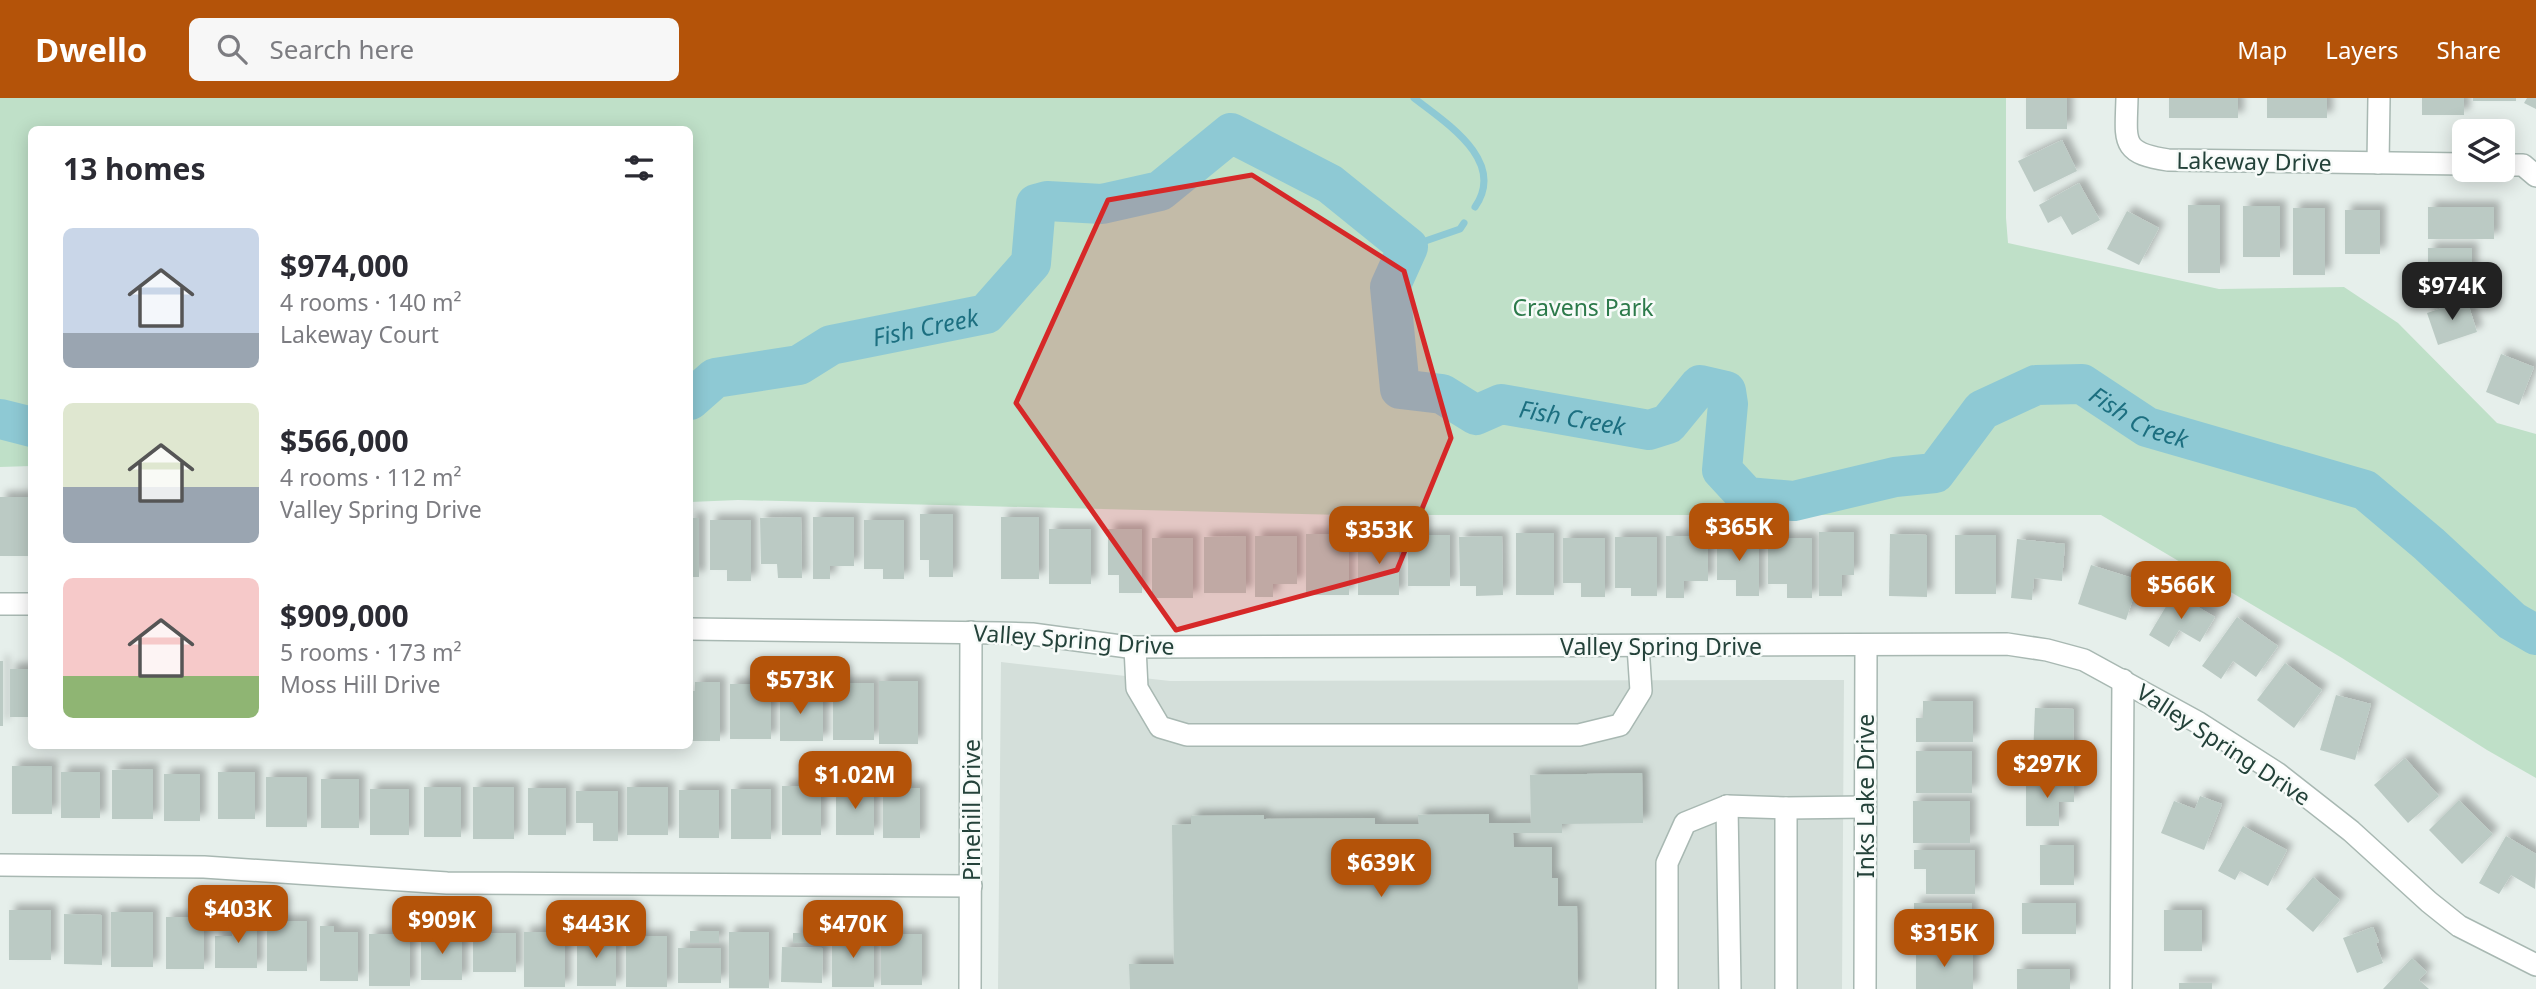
<!DOCTYPE html>
<meta charset="utf-8">
<style>
body{margin:0;font-family:"Noto Sans",sans-serif;background:#f7f7f7;color:#2b2b33;height:100vh;display:flex;flex-direction:column;font-size:26px;white-space:nowrap}
*{box-sizing:border-box;margin:0}
p{font-size:23px;color:#7c7c81}
.icon{flex:none;width:38px;height:38px;fill:none;stroke:currentColor;stroke-width:2;stroke-linecap:round;stroke-linejoin:round}
.map{position:relative;flex:1;overflow:hidden}
.sheet{position:absolute;left:28px;top:28px;width:665px;height:623px;display:flex;flex-direction:column;background:#fff;border-radius:10px;box-shadow:0 4px 18px #0003}
.sheet>*{flex:none}
.fabs{position:absolute;left:2452px;top:21px;display:grid;gap:14px}
.fabs a{display:grid;place-items:center;width:63px;height:63px;border-radius:10px;background:#fff;box-shadow:0 4px 18px #0003;font-size:35px}
.price{position:absolute;translate:-50% -60px;padding:0 16px;border-radius:14px;background:#b45309;color:#fff;font-size:23px;line-height:46px;filter:drop-shadow(0 2px 4px #0008)}
.price::after{content:'';position:absolute;left:50%;top:42px;width:21px;height:16px;margin-left:-10px;background:inherit;clip-path:polygon(0 0,100% 0,50% 100%)}
.price.on{background:#222;color:#fff}
ul{padding:0;list-style:none}
li{display:flex;align-items:center;gap:21px;height:175px;padding:0 35px}
li span{display:grid;place-items:center;flex:none;width:196px;height:140px;border-radius:10px;color:#555}
li>.icon{margin-inline-start:auto}
span .icon{width:84px;height:84px;fill:#fffc;stroke-width:1}
li b{font-size:30px}
h2{display:flex;justify-content:space-between;align-items:center;height:84px;padding:0 35px;font-size:30px}
header{display:flex;align-items:center;gap:42px;box-sizing:border-box;height:98px;padding:0 35px;background:#b45309;color:#fff}
header strong{font-size:33px}
nav{display:flex;gap:38px;margin-inline-start:auto;font-size:24px}
.search{width:490px;height:63px;background:#f7f7f7;display:flex;align-items:center;gap:18px;box-sizing:border-box;padding:0 24px;border-radius:10px;color:#7c7c81;font-size:26px}
.map>svg:first-child{display:block}
</style>
<header>
<strong>Dwello</strong>
<div class="search"><svg class="icon" aria-label="search" viewBox="0 0 24 24"><circle cx="10" cy="10" r="6"/><path d="M15 15l6 6"/></svg>Search here</div>
<nav><a>Map</a><a>Layers</a><a>Share</a></nav>
</header>
<div class="map">
<svg width="2536" height="891" viewBox="0 0 2536 891">
<defs>
<filter id="shadow"><feDropShadow dx="6" dy="-6" stdDeviation="3.5" flood-color="#0004"/></filter>
</defs>
<rect width="100%" height="100%" fill="#e6efeb"/>
<polygon fill="#d4dfda" points="1001,564 1170,583 1844,582 1842,891 998,891"/>
<polygon fill="#bfe0c8" points="0,0 2006,0 2006,120 2008,145 2219,191 2344,189 2398,225 2497,325 2536,336 2536,680 2487,652 2342,560 2101,417 1345,417 738,402 690,404 690,32 32,32 31,368 0,369"/>
<g fill="none" stroke-linecap="round" stroke-linejoin="round">
<g stroke="#8ec9d4" stroke-width="7">
<path d="M 1414,0 C 1446,25 1507,63 1475,109"/>
<polyline points="1408,149 1460,131 1464,125"/>
</g>
<g stroke="#8ec9d4" stroke-width="40">
<path id="s1" d="M 690,302 L 715,280 L 799,267 L 831,247 L 986,216 L 1031,165 L 1036,106 L 1047,103 L 1102,106 L 1160,93 L 1231,35 L 1330,86 L 1408,149 L 1390,189 L 1400,291 L 1442,296 L 1476,317 L 1501,306 L 1649,332 L 1668,326 L 1700,287 L 1726,293 L 1728,306 L 1722,372 L 1747,399 L 1794,403 L 1895,379 L 1935,375 L 1982,312 L 2036,287 L 2082,286 L 2147,329 L 2365,392 L 2429,446 L 2512,523 L 2536,537"/>
<polyline points="0,321 32,329"/>
</g>
</g>
<g fill="#bbcac4" filter="url(#shadow)">
<rect x="2026" y="0" width="41" height="31"/>
<rect x="2169" y="0" width="69" height="20"/>
<rect x="2267" y="0" width="60" height="20"/>
<rect x="2422" y="0" width="42" height="17"/>
<rect x="2473" y="0" width="43" height="3"/>
<polygon points="2527,0 2536,0 2536,11 2524,5"/>
<polygon points="2062,42 2077,73 2034,94 2018,63"/>
<polygon points="2079,85 2100,122 2072,137 2061,118 2048,125 2039,107"/>
<rect x="2188" y="107" width="32" height="68"/>
<rect x="2243" y="108" width="37" height="51"/>
<rect x="2428" y="109" width="66" height="32"/>
<rect x="2293" y="110" width="32" height="67"/>
<rect x="2345" y="112" width="35" height="44"/>
<polygon points="2127,113 2159,130 2139,167 2107,151"/>
<rect x="2428" y="150" width="44" height="37"/>
<polygon points="2467,202 2477,234 2438,247 2427,215"/>
<polygon points="2501,256 2534,269 2519,307 2486,294"/>
<rect x="0" y="399" width="28" height="59"/>
<polygon points="920,416 953,416 953,479 929,479 929,462 920,462"/>
<polygon points="801,419 802,480 778,480 777,466 761,466 760,420"/>
<polygon points="813,419 854,419 854,468 830,468 830,481 813,481"/>
<rect x="1001" y="419" width="38" height="62"/>
<rect x="690" y="420" width="9" height="59"/>
<polygon points="710,422 751,422 751,483 727,483 727,472 710,472"/>
<polygon points="864,422 904,422 904,481 883,481 883,471 864,471"/>
<rect x="1049" y="431" width="42" height="55"/>
<polygon points="1108,431 1142,431 1142,495 1119,495 1119,477 1108,477"/>
<polygon points="1819,434 1854,434 1854,477 1842,477 1842,498 1819,498"/>
<rect x="1516" y="435" width="38" height="62"/>
<polygon points="1306,436 1336,436 1336,445 1349,445 1349,497 1306,497"/>
<polygon points="1717,436 1749,436 1749,446 1759,446 1759,498 1736,498 1736,482 1717,482"/>
<polygon points="1890,436 1927,437 1927,499 1889,498"/>
<rect x="1408" y="437" width="42" height="51"/>
<rect x="1955" y="437" width="41" height="59"/>
<polygon points="1246,438 1246,495 1204,495 1204,439"/>
<polygon points="1255,438 1297,438 1297,486 1273,486 1273,499 1255,499"/>
<polygon points="1502,438 1503,497 1476,498 1476,488 1460,488 1459,439"/>
<polygon points="1666,438 1708,438 1708,483 1684,483 1684,500 1666,500"/>
<rect x="1358" y="439" width="41" height="58"/>
<polygon points="1615,439 1657,439 1657,498 1631,498 1631,490 1615,490"/>
<rect x="1152" y="440" width="41" height="60"/>
<polygon points="1563,440 1605,440 1605,499 1581,499 1581,485 1563,485"/>
<polygon points="1768,440 1812,440 1812,500 1787,500 1787,486 1768,486"/>
<polygon points="2017,441 2065,446 2062,483 2034,480 2032,502 2011,500"/>
<polygon points="2091,467 2139,482 2126,522 2078,506"/>
<polygon points="2174,495 2215,519 2200,544 2179,532 2169,549 2149,537"/>
<polygon points="2237,519 2278,548 2256,579 2233,563 2221,581 2202,568"/>
<rect x="0" y="563" width="3" height="65"/>
<polygon points="2285,565 2322,592 2294,630 2257,602"/>
<rect x="10" y="571" width="22" height="48"/>
<rect x="879" y="583" width="39" height="63"/>
<polygon points="695,584 720,584 720,643 690,643 690,593 695,593"/>
<rect x="833" y="585" width="41" height="57"/>
<rect x="730" y="586" width="41" height="55"/>
<polygon points="780,588 800,588 800,600 823,600 823,643 780,643"/>
<polygon points="2336,597 2371,606 2355,662 2320,652"/>
<polygon points="1923,603 1973,603 1973,644 1916,644 1916,620 1923,620"/>
<polygon points="2035,610 2074,611 2073,659 2033,658"/>
<rect x="1916" y="653" width="56" height="42"/>
<polygon points="2405,660 2439,698 2408,725 2374,687"/>
<rect x="12" y="668" width="40" height="48"/>
<polygon points="153,671 153,721 112,721 112,672"/>
<rect x="61" y="674" width="39" height="46"/>
<rect x="218" y="674" width="37" height="47"/>
<polygon points="1642,675 1643,725 1562,726 1562,735 1513,735 1514,749 1552,749 1552,780 1558,780 1558,808 1577,808 1578,891 1130,891 1129,866 1174,866 1172,727 1191,726 1191,718 1264,717 1264,721 1375,720 1375,726 1419,726 1418,717 1489,716 1489,725 1531,725 1530,677"/>
<rect x="164" y="676" width="36" height="47"/>
<rect x="266" y="679" width="41" height="50"/>
<rect x="321" y="681" width="38" height="49"/>
<polygon points="2026,681 2074,681 2074,704 2059,704 2059,728 2026,728"/>
<rect x="782" y="688" width="39" height="49"/>
<rect x="424" y="689" width="37" height="50"/>
<rect x="473" y="689" width="41" height="52"/>
<rect x="627" y="689" width="41" height="48"/>
<rect x="836" y="689" width="38" height="48"/>
<rect x="528" y="690" width="38" height="47"/>
<rect x="883" y="690" width="37" height="50"/>
<rect x="370" y="691" width="39" height="46"/>
<rect x="731" y="691" width="40" height="50"/>
<rect x="679" y="692" width="40" height="48"/>
<polygon points="576,693 618,693 618,743 593,743 593,725 576,725"/>
<polygon points="2200,698 2222,706 2204,752 2161,735 2174,703 2195,711"/>
<polygon points="2459,702 2493,736 2462,766 2429,732"/>
<rect x="1913" y="703" width="57" height="42"/>
<polygon points="2243,728 2287,752 2268,788 2240,773 2235,782 2218,773"/>
<polygon points="2506,738 2536,756 2535,791 2511,777 2499,796 2479,785"/>
<rect x="2040" y="747" width="34" height="40"/>
<polygon points="1914,752 1975,752 1975,796 1926,796 1926,771 1914,771"/>
<polygon points="2313,779 2340,802 2313,834 2286,811"/>
<rect x="1914" y="805" width="58" height="39"/>
<rect x="2022" y="805" width="54" height="31"/>
<rect x="9" y="812" width="42" height="50"/>
<rect x="2164" y="812" width="38" height="41"/>
<rect x="111" y="814" width="42" height="55"/>
<polygon points="64,816 102,817 102,867 64,866"/>
<rect x="166" y="819" width="38" height="52"/>
<polygon points="232,819 257,819 257,870 215,870 215,838 232,838"/>
<rect x="267" y="823" width="40" height="50"/>
<polygon points="320,828 334,828 334,834 358,834 358,883 320,883"/>
<polygon points="2373,829 2379,844 2376,845 2383,865 2357,875 2343,840"/>
<rect x="421" y="833" width="41" height="49"/>
<rect x="690" y="833" width="29" height="12"/>
<rect x="524" y="834" width="41" height="55"/>
<rect x="729" y="834" width="40" height="56"/>
<rect x="832" y="834" width="42" height="55"/>
<rect x="473" y="835" width="43" height="39"/>
<rect x="577" y="835" width="39" height="53"/>
<rect x="793" y="835" width="29" height="10"/>
<rect x="369" y="836" width="41" height="52"/>
<rect x="881" y="836" width="41" height="51"/>
<rect x="626" y="838" width="41" height="51"/>
<polygon points="782,849 823,850 822,885 781,884"/>
<rect x="678" y="850" width="43" height="35"/>
<rect x="1916" y="850" width="57" height="41"/>
<polygon points="2412,860 2427,874 2419,882 2429,891 2383,891"/>
<rect x="2017" y="871" width="53" height="20"/>
<rect x="2179" y="885" width="33" height="6"/>
</g>
<g fill="none" stroke-linecap="round" stroke-linejoin="round">
<defs>
<g id="minor">
<path d="M 2127,0 C 2126,43 2120,55 2168,62 L 2464,66"/>
<polyline points="2378,65 2379,0"/>
<polyline points="2502,67 2523,67 2536,78"/>
<polyline points="0,506 32,506"/>
<polyline points="690,531 1000,535 1032,536 1128,549 2007,546 2047,552 2084,562 2199,625 2277,675 2351,733 2429,804 2459,828 2536,867"/>
<polyline points="1135,549 1137,590 1160,629 1187,637 1579,637 1620,627 1641,593 1638,548"/>
<polyline points="1727,708 1730,891"/>
<polyline points="1786,710 1786,891"/>
<polyline points="0,767 204,769 447,785 971,788"/>
<polyline points="970,891 971,534"/>
<polyline points="1667,891 1667,765 1685,725 1727,708 1786,710 1865,709"/>
<polyline points="1865,891 1866,548"/>
<polyline points="2121,891 2123,582"/>
</g>
</defs>
<use href="#minor" stroke="#a8b8b2" stroke-width="24"/>
<use href="#minor" stroke="#fff" stroke-width="21"/>
</g>
<path fill="#d62828" fill-opacity="0.2" stroke="#d62828" stroke-width="5" stroke-linejoin="round" d="M 1252,77 L 1404,173 L 1451,340 L 1397,472 L 1176,532 L 1016,305 L 1108,102 Z"/>
<g text-anchor="middle" dominant-baseline="central" stroke-width="5" stroke-linejoin="round" paint-order="stroke">
<g font-size="23" fill="#24423a" stroke="#f7fbf9">
<text transform="translate(2254 63) rotate(1)">Lakeway Drive</text>
<text transform="translate(1074 541) rotate(4)">Valley Spring Drive</text>
<text x="1661" y="548">Valley Spring Drive</text>
<text transform="translate(2224 646) rotate(33)">Valley Spring Drive</text>
<text transform="translate(1865 698) rotate(-90)">Inks Lake Drive</text>
<text transform="translate(971 712) rotate(-90)">Pinehill Drive</text>
</g>
<g font-size="23" fill="#2d7a4b" stroke="#f7fbf9">
<text x="1583" y="209">Cravens Park</text>
</g>
<g font-size="24" font-style="italic" fill="#1c6f80" stroke="#f7fbf9">
<text stroke="none"><textPath href="#s1" startOffset="252">Fish Creek</textPath></text>
<text stroke="none"><textPath href="#s1" startOffset="1932">Fish Creek</textPath></text>
<text stroke="none"><textPath href="#s1" startOffset="1199">Fish Creek</textPath></text>
</g>
</g>
</svg>
<div class="fabs">
<a><svg class="icon" aria-label="layers" viewBox="0 0 24 24"><path d="M12 4l9 5-9 5-9-5zM3 14l9 5 9-5"/></svg></a>
</div>
<b class="price on" style="left:2452px;top:224px">$974K</b>
<b class="price" style="left:1739px;top:465px">$365K</b>
<b class="price" style="left:1379px;top:468px">$353K</b>
<b class="price" style="left:2181px;top:523px">$566K</b>
<b class="price" style="left:800px;top:618px">$573K</b>
<b class="price" style="left:2047px;top:702px">$297K</b>
<b class="price" style="left:855px;top:713px">$1.02M</b>
<b class="price" style="left:1381px;top:801px">$639K</b>
<b class="price" style="left:238px;top:847px">$403K</b>
<b class="price" style="left:442px;top:858px">$909K</b>
<b class="price" style="left:596px;top:862px">$443K</b>
<b class="price" style="left:853px;top:862px">$470K</b>
<b class="price" style="left:1944px;top:871px">$315K</b>
<section class="sheet">
<h2>13 homes<svg class="icon" aria-label="filters" viewBox="0 0 24 24"><path d="M4 7h16M4 17h16"/><circle cx="9" cy="7" r="2"/><circle cx="15" cy="17" r="2"/></svg></h2>
<ul>
<li><span style="background:linear-gradient(#c9d6e8 75%,#9aa5b1 0)"><svg class="icon" aria-label="home" viewBox="0 0 24 24"><path d="M3 11l9-7 9 7M6 9v11h12V9"/></svg></span><div><b>$974,000</b><p>4 rooms · 140 m²</p><p>Lakeway Court</p></div></li>
<li><span style="background:linear-gradient(#dfe7d0 60%,#9aa5b1 0)"><svg class="icon" aria-label="home" viewBox="0 0 24 24"><path d="M3 11l9-7 9 7M6 9v11h12V9"/></svg></span><div><b>$566,000</b><p>4 rooms · 112 m²</p><p>Valley Spring Drive</p></div></li>
<li><span style="background:linear-gradient(#f6c9c9 70%,#8fb573 0)"><svg class="icon" aria-label="home" viewBox="0 0 24 24"><path d="M3 11l9-7 9 7M6 9v11h12V9"/></svg></span><div><b>$909,000</b><p>5 rooms · 173 m²</p><p>Moss Hill Drive</p></div></li>
</ul>
</section>
</div>
